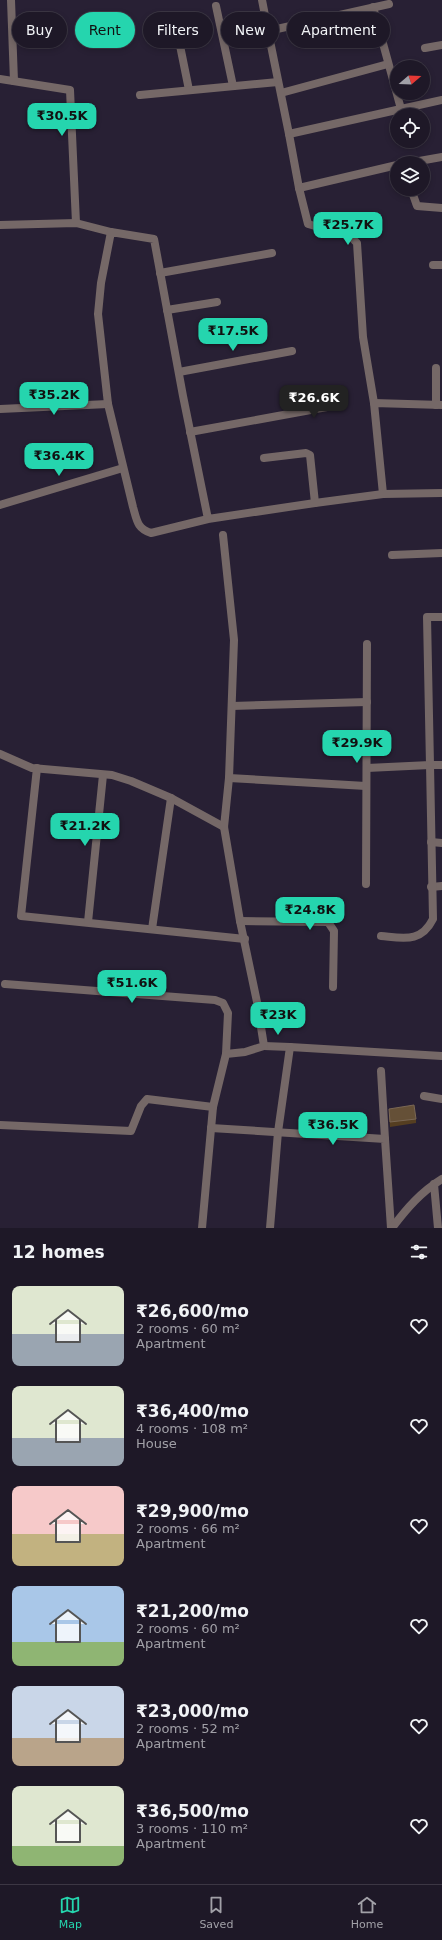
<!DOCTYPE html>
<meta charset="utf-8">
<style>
body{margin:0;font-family:"DejaVu Sans",sans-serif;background:#26212f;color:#f1f3f6;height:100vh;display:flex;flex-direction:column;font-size:15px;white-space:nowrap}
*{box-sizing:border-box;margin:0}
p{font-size:13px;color:#a1a0a7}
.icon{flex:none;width:22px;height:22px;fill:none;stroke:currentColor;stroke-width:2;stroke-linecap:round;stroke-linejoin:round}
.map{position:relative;height:1228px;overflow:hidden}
.details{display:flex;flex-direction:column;background:#1e1827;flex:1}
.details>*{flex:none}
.top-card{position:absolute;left:12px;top:12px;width:418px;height:36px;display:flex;gap:8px}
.needle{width:26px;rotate:71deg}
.controls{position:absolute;left:390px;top:60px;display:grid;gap:8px}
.controls a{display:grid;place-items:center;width:40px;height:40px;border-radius:50%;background:#1e1827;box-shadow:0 2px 6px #0003,0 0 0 1px #3c3744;font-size:20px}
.price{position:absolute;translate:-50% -34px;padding:0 9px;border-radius:8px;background:#25d5ae;color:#111;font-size:13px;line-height:26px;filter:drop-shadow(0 1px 2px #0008)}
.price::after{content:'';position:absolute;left:50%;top:24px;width:12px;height:9px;margin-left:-6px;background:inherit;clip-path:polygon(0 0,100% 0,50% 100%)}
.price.on{background:#222;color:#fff}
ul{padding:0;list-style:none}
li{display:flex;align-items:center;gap:12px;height:100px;padding:0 12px}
li span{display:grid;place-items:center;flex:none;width:112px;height:80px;border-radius:8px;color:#555}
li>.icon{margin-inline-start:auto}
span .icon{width:48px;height:48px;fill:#fffc;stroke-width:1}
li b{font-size:17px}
h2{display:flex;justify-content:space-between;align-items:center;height:48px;padding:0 12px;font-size:17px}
.tag{padding:0 14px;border-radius:18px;background:#1e1827;box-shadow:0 2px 6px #0003,0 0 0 1px #3c3744;font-size:14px;line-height:36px}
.tag.on{background:#25d5ae;color:#111}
.menu{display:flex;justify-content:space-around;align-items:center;height:56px;border-top:1px solid #3c3744;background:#1e1827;font-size:11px;color:#a1a0a7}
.menu a{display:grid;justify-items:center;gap:2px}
.menu .on{color:#25d5ae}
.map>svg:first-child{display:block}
</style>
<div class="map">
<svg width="442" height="1228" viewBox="0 0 442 1228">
<rect width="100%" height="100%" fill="#282034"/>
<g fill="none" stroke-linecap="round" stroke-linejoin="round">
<g stroke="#756867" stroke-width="8">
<polyline points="11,0 14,81"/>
<polyline points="262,0 268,31"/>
<polyline points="216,6 233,86"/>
<polyline points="373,7 401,109 442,100"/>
<polyline points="174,16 189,90"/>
<polyline points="425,48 442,45"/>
<polyline points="0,79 70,90 76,223"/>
<polyline points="281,93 388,64"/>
<polyline points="140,95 278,82"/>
<polyline points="289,134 268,31 389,4"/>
<polyline points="408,163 442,157"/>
<polyline points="397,165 299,188 289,134 401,109"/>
<polyline points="299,188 308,224 350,236 357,243 363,337 374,403"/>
<polyline points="411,189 417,206 442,208"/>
<polyline points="0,225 76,223 111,232"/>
<polyline points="433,265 442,265"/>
<polyline points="160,273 272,253"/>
<polyline points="167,310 217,302"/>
<polyline points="436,368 436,405"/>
<polyline points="179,372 292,351"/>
<polyline points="0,409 108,404"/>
<polyline points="190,432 327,407"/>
<polyline points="264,458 306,453 310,455 315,503"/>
<polyline points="383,494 374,403 442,405"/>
<polyline points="0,505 123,468"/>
<path d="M 208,519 L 183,396 L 154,239 L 111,232 L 101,283 L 98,314 L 108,404 L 133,507 C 137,521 137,528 151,533 L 208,519 L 315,503 L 383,494 L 442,493"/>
<polyline points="392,555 442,553"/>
<polyline points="232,706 367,702"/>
<polyline points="0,754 32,768 112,775 131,781 171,798 224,827"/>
<polyline points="37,768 21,916 245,939"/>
<polyline points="367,768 430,765 427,617 442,617"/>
<polyline points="229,778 366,786"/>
<polyline points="431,842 442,843"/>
<polyline points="366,884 367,644"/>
<polyline points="431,887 442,886"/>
<polyline points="240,921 328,922 334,931 333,987"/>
<polyline points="88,922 103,775"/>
<polyline points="152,929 171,798"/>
<path d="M 381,936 C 404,938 421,943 433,919 L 430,765 L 442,765"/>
<polyline points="5,984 215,1000 223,1003 228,1013 226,1054"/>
<polyline points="264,1046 290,1047"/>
<polyline points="381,1071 385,1139"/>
<polyline points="424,1096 442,1099"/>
<polyline points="0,1125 131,1131 141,1106 147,1099 213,1107"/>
<polyline points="211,1128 385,1139 391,1228"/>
<polyline points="434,1184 438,1228"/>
<polyline points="202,1228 213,1107 226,1054 245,1052 264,1046 257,1002 240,921 224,827 229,778 234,640 223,535"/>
<polyline points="270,1228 278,1132 290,1047 442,1056"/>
<path d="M 392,1228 C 407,1208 421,1192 442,1179"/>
</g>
</g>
<polygon fill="#553e21" points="389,1113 416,1119 416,1123 390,1127"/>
<polygon fill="#655037" stroke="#7a6754" points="414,1105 416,1119 390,1122 389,1109"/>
</svg>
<div class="controls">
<a><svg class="needle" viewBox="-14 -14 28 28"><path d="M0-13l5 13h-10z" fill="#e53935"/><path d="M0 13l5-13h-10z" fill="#a1a0a7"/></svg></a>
<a><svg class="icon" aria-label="locate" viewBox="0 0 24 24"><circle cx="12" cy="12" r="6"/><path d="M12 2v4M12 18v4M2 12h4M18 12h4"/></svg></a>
<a><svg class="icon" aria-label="layers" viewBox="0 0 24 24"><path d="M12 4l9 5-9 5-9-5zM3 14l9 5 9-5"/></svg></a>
</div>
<b class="price" style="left:62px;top:137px">₹30.5K</b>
<b class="price" style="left:348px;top:246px">₹25.7K</b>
<b class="price" style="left:233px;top:352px">₹17.5K</b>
<b class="price" style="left:54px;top:416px">₹35.2K</b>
<b class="price on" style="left:314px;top:419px">₹26.6K</b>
<b class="price" style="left:59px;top:477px">₹36.4K</b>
<b class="price" style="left:357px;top:764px">₹29.9K</b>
<b class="price" style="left:85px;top:847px">₹21.2K</b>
<b class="price" style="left:310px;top:931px">₹24.8K</b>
<b class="price" style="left:132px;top:1004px">₹51.6K</b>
<b class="price" style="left:278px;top:1036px">₹23K</b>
<b class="price" style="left:333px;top:1146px">₹36.5K</b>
<div class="top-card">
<a class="tag">Buy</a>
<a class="tag on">Rent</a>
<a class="tag">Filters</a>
<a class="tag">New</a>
<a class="tag">Apartment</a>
</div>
</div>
<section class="details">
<h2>12 homes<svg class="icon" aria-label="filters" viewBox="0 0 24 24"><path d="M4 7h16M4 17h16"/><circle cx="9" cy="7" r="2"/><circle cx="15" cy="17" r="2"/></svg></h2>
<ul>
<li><span style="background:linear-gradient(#dfe7d0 60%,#9aa5b1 0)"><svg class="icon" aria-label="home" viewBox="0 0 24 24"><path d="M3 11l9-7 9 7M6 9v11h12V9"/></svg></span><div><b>₹26,600/mo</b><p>2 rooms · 60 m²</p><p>Apartment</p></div><svg class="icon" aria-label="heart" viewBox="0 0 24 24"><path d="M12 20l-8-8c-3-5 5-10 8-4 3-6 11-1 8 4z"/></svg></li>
<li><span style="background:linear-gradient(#dfe7d0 65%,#9aa5b1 0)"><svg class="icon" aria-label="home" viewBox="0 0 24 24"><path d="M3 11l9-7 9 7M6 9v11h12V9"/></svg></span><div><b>₹36,400/mo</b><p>4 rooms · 108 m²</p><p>House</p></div><svg class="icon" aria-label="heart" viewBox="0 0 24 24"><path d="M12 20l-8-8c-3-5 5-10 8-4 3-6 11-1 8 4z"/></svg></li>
<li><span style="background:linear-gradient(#f6c9c9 60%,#c2b280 0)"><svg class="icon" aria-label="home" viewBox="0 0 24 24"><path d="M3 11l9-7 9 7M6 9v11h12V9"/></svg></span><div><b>₹29,900/mo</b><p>2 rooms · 66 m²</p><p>Apartment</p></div><svg class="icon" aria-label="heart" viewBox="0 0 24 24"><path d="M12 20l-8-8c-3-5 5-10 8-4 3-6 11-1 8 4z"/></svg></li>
<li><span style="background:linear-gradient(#a9c7e8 70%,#8fb573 0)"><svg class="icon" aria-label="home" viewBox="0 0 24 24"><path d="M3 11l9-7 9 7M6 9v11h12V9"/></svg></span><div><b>₹21,200/mo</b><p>2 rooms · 60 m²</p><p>Apartment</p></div><svg class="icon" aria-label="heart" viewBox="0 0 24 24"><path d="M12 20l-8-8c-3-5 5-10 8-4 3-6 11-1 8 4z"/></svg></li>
<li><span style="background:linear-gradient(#c9d6e8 65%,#b9a48a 0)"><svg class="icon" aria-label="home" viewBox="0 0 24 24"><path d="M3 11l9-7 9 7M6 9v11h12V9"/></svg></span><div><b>₹23,000/mo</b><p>2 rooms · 52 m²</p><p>Apartment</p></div><svg class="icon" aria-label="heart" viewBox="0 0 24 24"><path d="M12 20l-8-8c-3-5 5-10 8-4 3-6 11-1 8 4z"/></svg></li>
<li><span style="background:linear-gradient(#dfe7d0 75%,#8fb573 0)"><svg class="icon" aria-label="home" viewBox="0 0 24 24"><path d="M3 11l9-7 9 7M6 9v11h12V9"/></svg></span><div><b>₹36,500/mo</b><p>3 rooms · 110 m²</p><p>Apartment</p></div><svg class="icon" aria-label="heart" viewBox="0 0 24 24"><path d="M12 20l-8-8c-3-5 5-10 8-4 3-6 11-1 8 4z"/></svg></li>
</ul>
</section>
<nav class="menu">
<a class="on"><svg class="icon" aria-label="map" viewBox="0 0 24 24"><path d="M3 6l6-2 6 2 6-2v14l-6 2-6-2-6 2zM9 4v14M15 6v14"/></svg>Map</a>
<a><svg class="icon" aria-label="saved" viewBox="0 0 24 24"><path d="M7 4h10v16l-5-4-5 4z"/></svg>Saved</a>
<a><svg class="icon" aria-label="home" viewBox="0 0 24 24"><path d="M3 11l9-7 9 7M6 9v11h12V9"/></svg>Home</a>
</nav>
